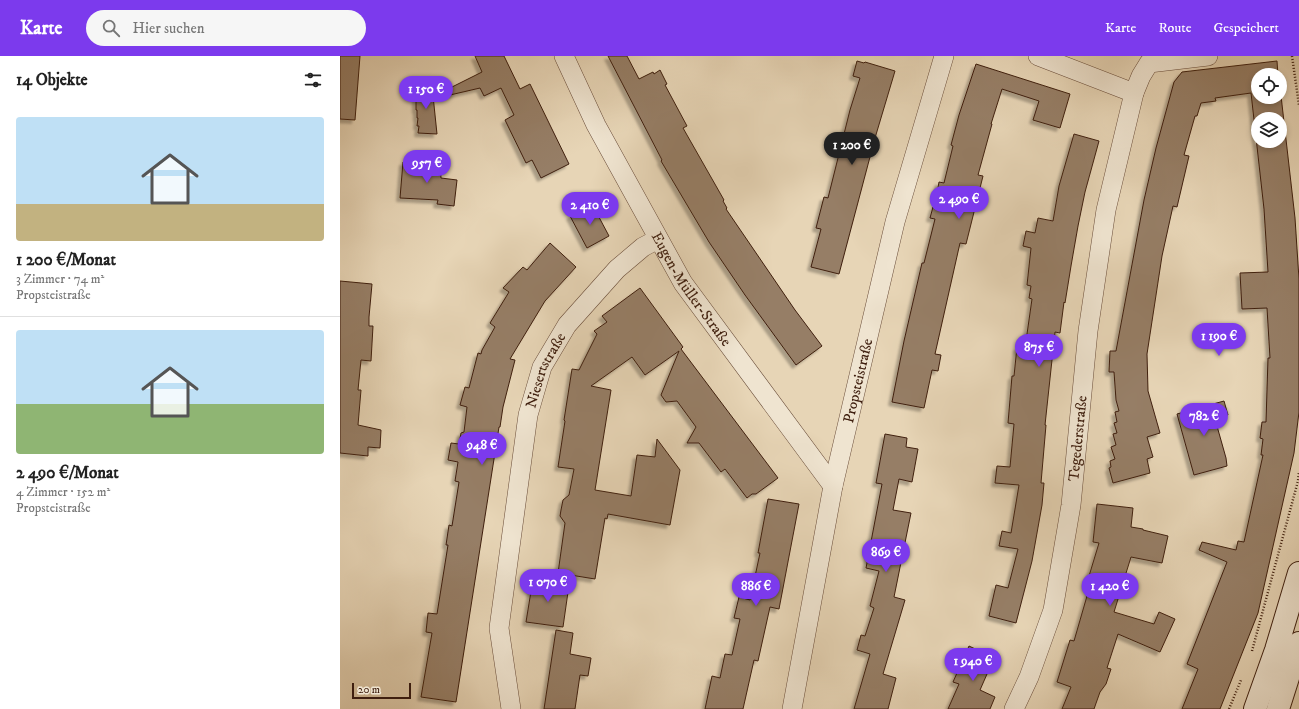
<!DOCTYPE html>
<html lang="de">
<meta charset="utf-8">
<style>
body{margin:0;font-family:"IM FELL DW Pica",serif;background:#f6f6f6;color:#222;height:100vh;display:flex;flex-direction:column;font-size:15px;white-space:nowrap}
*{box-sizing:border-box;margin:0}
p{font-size:13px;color:#767676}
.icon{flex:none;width:22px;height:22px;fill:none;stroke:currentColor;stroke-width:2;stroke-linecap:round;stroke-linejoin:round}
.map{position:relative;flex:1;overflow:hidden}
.sheet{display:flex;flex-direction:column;background:#fff;width:340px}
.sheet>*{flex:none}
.fabs{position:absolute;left:911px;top:12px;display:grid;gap:8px}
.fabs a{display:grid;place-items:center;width:36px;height:36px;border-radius:50%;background:#fff;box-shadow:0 2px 6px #0003;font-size:20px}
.scale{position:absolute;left:12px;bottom:10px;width:59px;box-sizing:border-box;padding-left:4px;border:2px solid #3f1f0f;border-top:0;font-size:11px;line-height:14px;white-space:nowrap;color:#3f1f0f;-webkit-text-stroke:3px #efe4d0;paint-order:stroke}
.price{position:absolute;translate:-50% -34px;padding:0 9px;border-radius:14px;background:#7c3aed;color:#fff;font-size:13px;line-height:26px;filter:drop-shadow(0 1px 2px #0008)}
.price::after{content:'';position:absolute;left:50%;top:24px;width:12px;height:9px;margin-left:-6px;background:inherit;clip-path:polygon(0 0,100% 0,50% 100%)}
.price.on{background:#222;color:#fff}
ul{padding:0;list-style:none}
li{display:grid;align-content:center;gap:8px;height:212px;padding:0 16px}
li+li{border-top:1px solid #e0e0e0}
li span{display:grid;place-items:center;height:124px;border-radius:4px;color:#555}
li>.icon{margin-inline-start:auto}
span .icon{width:72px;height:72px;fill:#fffc;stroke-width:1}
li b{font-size:17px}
h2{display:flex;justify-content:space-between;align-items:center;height:48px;padding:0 16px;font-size:17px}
header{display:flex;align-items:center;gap:24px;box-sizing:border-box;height:56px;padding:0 20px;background:#7c3aed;color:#fff}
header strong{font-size:19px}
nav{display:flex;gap:22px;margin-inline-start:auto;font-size:14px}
.search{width:280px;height:36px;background:#f6f6f6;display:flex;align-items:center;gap:10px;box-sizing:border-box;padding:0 14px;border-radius:22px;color:#767676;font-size:15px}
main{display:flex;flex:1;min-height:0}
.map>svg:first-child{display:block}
</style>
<header>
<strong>Karte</strong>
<div class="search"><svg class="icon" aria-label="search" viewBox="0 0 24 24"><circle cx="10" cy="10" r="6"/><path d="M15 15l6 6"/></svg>Hier suchen</div>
<nav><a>Karte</a><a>Route</a><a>Gespeichert</a></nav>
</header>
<main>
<section class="sheet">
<h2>14 Objekte<svg class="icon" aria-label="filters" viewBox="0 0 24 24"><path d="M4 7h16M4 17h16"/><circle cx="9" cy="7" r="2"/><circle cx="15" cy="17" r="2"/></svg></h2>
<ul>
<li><span style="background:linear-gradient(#bfe0f5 70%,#c2b280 0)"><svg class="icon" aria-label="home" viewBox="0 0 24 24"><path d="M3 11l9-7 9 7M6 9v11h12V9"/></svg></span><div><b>1 200 €/Monat</b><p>3 Zimmer · 74 m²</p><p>Propsteistraße</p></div></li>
<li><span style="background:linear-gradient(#bfe0f5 60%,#8fb573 0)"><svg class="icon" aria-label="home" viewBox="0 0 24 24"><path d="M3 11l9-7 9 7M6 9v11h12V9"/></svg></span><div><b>2 490 €/Monat</b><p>4 Zimmer · 152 m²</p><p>Propsteistraße</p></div></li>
</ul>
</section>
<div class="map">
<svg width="959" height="653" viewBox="0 0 959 653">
<defs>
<filter id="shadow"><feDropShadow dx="-3.5" dy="3.5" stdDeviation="1" flood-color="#0004"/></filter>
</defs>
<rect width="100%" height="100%" fill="#e7d5b6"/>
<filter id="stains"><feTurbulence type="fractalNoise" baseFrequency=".005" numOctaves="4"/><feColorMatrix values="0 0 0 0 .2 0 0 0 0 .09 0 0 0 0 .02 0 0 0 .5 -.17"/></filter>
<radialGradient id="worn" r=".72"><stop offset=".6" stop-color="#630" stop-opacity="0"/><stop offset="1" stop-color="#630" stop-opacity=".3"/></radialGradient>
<g fill="#967e66" stroke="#3f1f0f" fill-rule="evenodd" filter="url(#shadow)">
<polygon points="0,0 20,0 15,64 0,63"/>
<polygon points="135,0 164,0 180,33 190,28 229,108 201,122 192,104 186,107 165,64 174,59 161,32 144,40 140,32 110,39 108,33 142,16"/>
<polygon points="268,0 287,0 299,23 313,16 314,18 320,14 327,28 325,29 347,70 343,72 384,144 383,145 387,152 386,153 455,254 482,290 456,309 405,239 369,186 321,105 322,104"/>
<polygon points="517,5 524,7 525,6 555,15 535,82 499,218 471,211 481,173 476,172 484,141 488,142 510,54 520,22 513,20"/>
<path d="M 937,5 L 938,19 L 918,19 L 918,41 L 940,41 L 940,31 L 955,162 L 959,223 L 959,356 L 954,397 L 918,557 L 880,653 L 842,653 L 858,613 L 847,608 L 887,506 L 859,494 L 862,486 L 896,494 L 898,485 L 904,486 L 923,399 L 921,399 L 923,383 L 920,382 L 922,366 L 926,366 L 928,302 L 930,302 L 927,252 L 902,253 L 900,217 L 928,216 L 924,153 L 911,37 L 875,42 L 876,45 L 861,47 L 857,60 L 855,60 L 844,99 L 849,100 L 837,151 L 833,150 L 822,200 L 807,298 L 808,335 L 820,377 L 807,381 L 813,401 L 807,403 L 810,417 L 773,427 L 769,412 L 771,411 L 770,405 L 775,403 L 771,391 L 776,389 L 773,378 L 777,377 L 774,367 L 777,366 L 775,356 L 779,355 L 776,344 L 774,316 L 769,316 L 770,295 L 776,295 L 804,144 L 816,92 L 834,26 L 842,16 ZM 918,63 L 940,63 L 940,85 L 918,85 Z"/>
<polygon points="636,8 730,38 720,72 693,64 699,45 662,33 651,68 652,68 638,119 643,120 626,188 620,187 595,298 601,299 598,315 592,314 584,352 552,346 564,285 582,207 584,207 595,163 590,162 593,151 601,146 597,137 599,126 604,127 613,90 611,89 619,59"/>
<polygon points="76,29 92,30 97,78 78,77 79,70 77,70 78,62 77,62 77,54 76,54"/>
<polygon points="734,78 759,85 745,136 738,170 731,210 725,247 724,246 720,277 715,276 705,369 706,369 701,427 704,427 702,449 692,505 676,567 649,560 656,529 668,532 678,493 659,490 662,475 671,477 679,429 655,427 657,410 670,411 674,368 668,367 672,320 674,320 677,291 685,292 692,243 689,242 691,230 687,229 691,192 683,190 686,175 695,177 698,162 713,165 719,130"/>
<polygon points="63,106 100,108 101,122 117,124 114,150 97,148 98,144 60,142"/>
<polygon points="252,148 269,180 247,192 230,160"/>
<polygon points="210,187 236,211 205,245 170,303 175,304 163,351 160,371 159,371 116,646 81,641 92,577 86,576 88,557 97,558 108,489 106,489 109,469 112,470 119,426 115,425 118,406 108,404 111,387 119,388 121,377 124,376 127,351 120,349 125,331 129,332 138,297 141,298 142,294 155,271 150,267 169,236 163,232 183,211 187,214"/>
<polygon points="0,225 32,228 29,261 29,270 33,270 31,305 21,304 18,334 21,334 18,369 41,374 40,392 28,391 28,400 0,397"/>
<polygon points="300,232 343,291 341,293 438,422 416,438 412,438 407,442 385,413 381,416 359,387 347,387 356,371 337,345 326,346 321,339 339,295 305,319 292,301 251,330 271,334 255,434 291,440 297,399 315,401 317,383 340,414 330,469 268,458 267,463 265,462 255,523 218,517 225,467 220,460 221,454 223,444 229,439 234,413 218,411 225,365 224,364 232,313 239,314 257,278 254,275 267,266 262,260"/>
<polygon points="884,345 888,359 875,363 886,402 887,410 854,419 837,358"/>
<polygon points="545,378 567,382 566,391 578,393 572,426 559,423 553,454 571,457 554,541 565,544 543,618 556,622 548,653 514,653 530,598 517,594 521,579 525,580 534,552 530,550 539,515 526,512 542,428 536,427"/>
<polygon points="428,443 459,448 439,553 430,551 418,605 414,604 403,653 365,653 372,620 380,622 385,598 392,599 400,563 394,562 399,541 410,544 420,497 418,497"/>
<polygon points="757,448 793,452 791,471 803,473 803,474 828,480 822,507 791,501 774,556 814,568 819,556 835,563 820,596 778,578 767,612 771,613 766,628 760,636 754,653 722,653 731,631 717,626 730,584 734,585 747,540 753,532 746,530 759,487 753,486"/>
<polygon points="193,523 229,529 223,571 186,566"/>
<polygon points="216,574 233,577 230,598 251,602 248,620 240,619 235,653 204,653"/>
<polygon points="629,590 654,602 640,634 655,641 650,653 608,653 619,628 613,626"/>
</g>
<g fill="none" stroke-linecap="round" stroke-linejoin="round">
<defs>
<g id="street">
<path id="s1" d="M 224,0 L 256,69 L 343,227 L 493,430"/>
<polyline points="698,0 794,37"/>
<path id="s2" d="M 171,653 L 159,572 L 188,359 L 202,311 L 227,269 L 277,213 L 303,191 L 318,183"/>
<path id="s3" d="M 452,653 L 493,430 L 555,166 L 604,0"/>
<path id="s4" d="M 674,653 L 689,621 L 713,554 L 731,449 L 748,275 L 766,154 L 794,37 L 801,20 L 809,7 L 868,0"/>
</g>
<g id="secondary">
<polyline points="915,653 936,594 959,517"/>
<polyline points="938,653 959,587"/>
</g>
</defs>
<use href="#street" stroke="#694c39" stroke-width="20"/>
<use href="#secondary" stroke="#3f1f0f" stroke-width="24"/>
<g stroke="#3f1f0f" stroke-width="2.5" stroke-dasharray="1 2" stroke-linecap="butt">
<polyline points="952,0 959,49"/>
<polyline points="912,595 958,425 959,416"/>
<polyline points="889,653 901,624"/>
</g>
<use href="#street" stroke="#efe4d0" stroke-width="19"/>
<use href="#secondary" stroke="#efe4d0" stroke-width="22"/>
</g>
<g text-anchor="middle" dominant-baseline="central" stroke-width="3.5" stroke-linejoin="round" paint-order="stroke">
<g font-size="15" fill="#3f1f0f" stroke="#efe4d0">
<text stroke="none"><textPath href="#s1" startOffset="266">Eugen-Müller-Straße</textPath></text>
<text stroke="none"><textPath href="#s2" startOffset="345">Niesertstraße</textPath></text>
<text stroke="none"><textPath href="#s3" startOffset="335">Propsteistraße</textPath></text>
<text stroke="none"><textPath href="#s4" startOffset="280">Tegederstraße</textPath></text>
</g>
</g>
<rect width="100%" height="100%" filter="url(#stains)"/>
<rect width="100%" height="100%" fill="url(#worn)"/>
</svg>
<div class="fabs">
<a><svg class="icon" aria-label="locate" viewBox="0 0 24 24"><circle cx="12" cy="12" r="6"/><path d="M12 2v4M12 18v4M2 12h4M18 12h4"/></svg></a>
<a><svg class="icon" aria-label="layers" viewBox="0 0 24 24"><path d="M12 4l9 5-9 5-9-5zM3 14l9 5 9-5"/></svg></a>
</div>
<div class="scale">20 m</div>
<b class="price" style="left:86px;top:54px">1 150 €</b>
<b class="price on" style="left:512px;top:110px">1 200 €</b>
<b class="price" style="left:87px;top:128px">957 €</b>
<b class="price" style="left:619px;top:164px">2 490 €</b>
<b class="price" style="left:250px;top:170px">2 410 €</b>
<b class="price" style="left:879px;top:301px">1 190 €</b>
<b class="price" style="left:699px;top:312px">875 €</b>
<b class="price" style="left:864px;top:381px">782 €</b>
<b class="price" style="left:142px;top:410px">948 €</b>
<b class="price" style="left:546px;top:517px">869 €</b>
<b class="price" style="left:208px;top:547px">1 070 €</b>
<b class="price" style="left:416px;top:551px">886 €</b>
<b class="price" style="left:770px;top:551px">1 420 €</b>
<b class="price" style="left:633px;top:626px">1 940 €</b>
</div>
</main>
